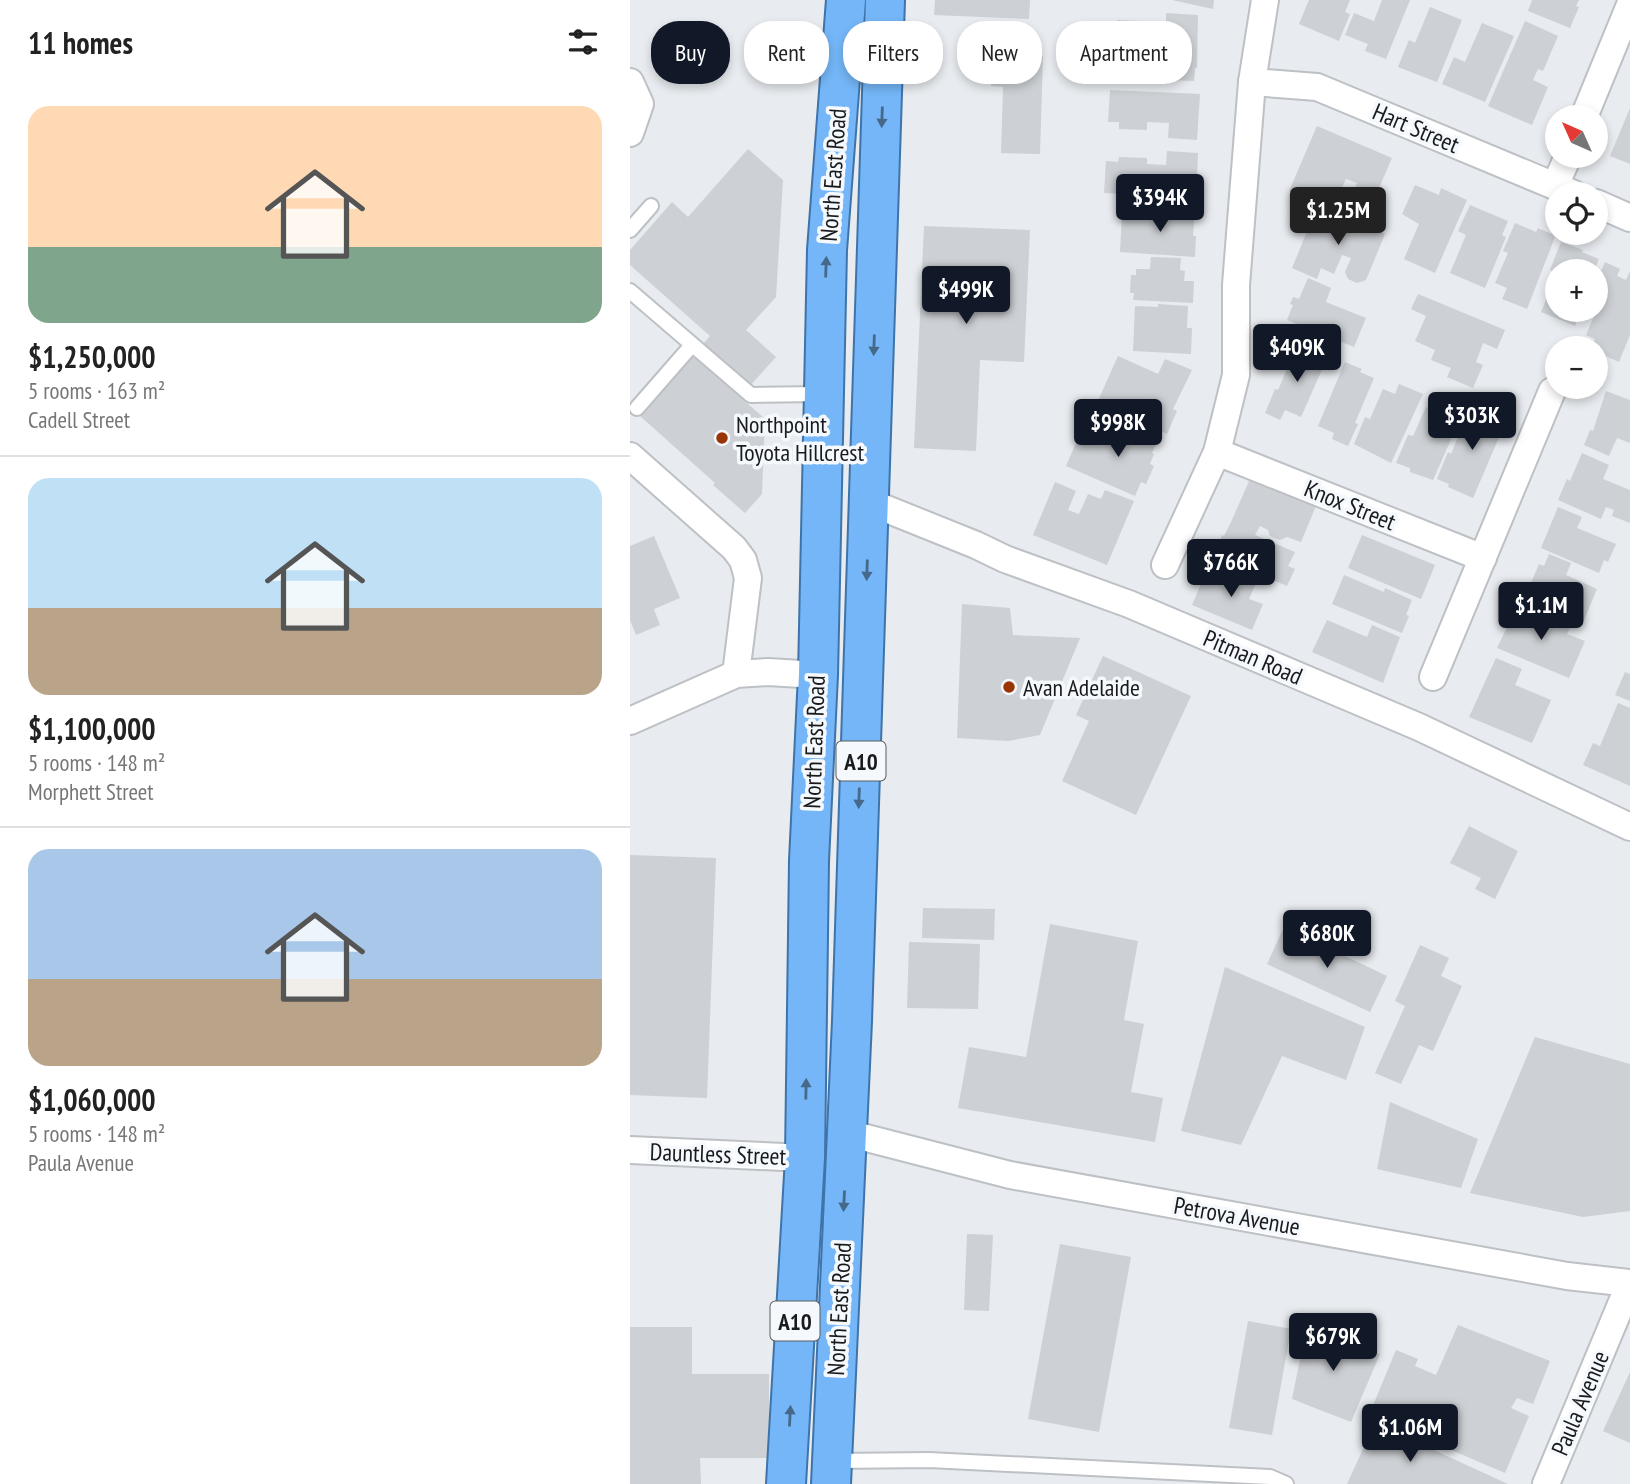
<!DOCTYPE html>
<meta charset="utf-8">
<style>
body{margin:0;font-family:"PT Sans Narrow",sans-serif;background:#f6f6f6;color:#222;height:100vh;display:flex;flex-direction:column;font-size:26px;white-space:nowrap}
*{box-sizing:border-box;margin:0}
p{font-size:23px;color:#767676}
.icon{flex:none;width:38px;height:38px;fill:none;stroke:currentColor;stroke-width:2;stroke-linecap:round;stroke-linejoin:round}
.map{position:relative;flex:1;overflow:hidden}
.panel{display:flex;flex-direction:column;background:#fff;width:630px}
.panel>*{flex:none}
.banner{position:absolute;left:21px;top:21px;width:665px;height:63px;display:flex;gap:14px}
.needle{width:46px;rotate:315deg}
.controls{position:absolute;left:915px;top:105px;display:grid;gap:14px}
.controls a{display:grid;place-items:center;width:63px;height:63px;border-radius:50%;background:#fff;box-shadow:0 4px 10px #0003;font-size:35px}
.price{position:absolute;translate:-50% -60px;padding:0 16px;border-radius:7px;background:#111827;color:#fff;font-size:23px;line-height:46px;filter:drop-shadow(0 2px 4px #0008)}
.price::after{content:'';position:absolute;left:50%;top:42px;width:21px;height:16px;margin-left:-10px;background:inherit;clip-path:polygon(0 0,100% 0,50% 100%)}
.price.selected{background:#222;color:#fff}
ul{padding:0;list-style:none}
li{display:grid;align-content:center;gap:14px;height:371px;padding:0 28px}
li+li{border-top:2px solid #e0e0e0}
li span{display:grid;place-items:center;height:217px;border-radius:21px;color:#555}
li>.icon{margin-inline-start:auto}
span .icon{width:126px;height:126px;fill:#fffc;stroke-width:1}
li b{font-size:30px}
h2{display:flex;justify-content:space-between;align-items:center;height:84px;padding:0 28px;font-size:30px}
.chip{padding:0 24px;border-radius:28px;background:#fff;box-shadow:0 4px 10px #0003;font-size:24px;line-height:63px}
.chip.selected{background:#111827;color:#fff}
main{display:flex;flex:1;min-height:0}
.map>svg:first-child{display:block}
</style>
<main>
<section class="panel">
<h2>11 homes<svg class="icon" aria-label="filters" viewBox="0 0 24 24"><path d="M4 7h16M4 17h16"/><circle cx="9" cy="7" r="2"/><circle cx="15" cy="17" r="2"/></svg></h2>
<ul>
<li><span style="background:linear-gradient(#ffd9b3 65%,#7fa58c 0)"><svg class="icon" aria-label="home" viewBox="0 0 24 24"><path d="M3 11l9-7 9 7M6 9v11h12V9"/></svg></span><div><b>$1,250,000</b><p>5 rooms · 163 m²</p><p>Cadell Street</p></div></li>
<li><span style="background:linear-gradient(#bfe0f5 60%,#b9a48a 0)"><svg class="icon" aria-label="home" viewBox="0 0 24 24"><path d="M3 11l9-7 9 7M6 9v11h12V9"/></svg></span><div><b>$1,100,000</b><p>5 rooms · 148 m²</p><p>Morphett Street</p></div></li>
<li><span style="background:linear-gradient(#a9c7e8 60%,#b9a48a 0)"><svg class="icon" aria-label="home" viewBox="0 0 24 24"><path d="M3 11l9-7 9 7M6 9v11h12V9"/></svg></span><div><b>$1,060,000</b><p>5 rooms · 148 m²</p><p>Paula Avenue</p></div></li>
</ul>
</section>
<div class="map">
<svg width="1000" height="1484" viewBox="0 0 1000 1484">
<rect width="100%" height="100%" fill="#e8ebef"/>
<g fill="#cdd0d4">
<polygon points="305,0 400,0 399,19 304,15"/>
<polygon points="542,0 584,0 583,9"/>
<polygon points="679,0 720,0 715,12 720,14 709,41 669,24"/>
<polygon points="752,0 780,0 756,59 735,51 738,44 715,35 724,13 744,21"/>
<polygon points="902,0 949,0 946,6 949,7 940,28 898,11"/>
<polygon points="800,7 832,20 807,82 768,67 779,40 785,43"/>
<polygon points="536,13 568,15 567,68 565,68 564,81 484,78 487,20 536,22"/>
<polygon points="895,21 928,36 913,71 908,69 903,80 918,87 902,125 858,106"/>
<polygon points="852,23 884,36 855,102 812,84 824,57 835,62"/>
<polygon points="362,54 413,56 410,154 371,153 373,87 361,86"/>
<polygon points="480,90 570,94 567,140 538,138 539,123 517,122 517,130 489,129 489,122 478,122"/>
<polygon points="1000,108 1000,164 980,156"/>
<polygon points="687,126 762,158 739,211 719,202 727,183 716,179 706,200 693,194 690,204 659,191"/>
<polygon points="118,149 153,180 146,297 116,330 146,357 110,397 135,419 132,494 115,513 83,485 85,483 10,416 80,336 0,265 0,250 42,202 58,217"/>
<polygon points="537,151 568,153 566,198 474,193 476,161 488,162 489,157 517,158 517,164 536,165"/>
<polygon points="785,185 809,195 811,188 837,200 805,273 774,259 789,224 772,214"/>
<polygon points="840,205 878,221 872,235 876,237 855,288 820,273 836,235 828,231"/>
<polygon points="536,207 565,209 563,236 566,236 565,257 490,252 492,215 535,217"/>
<polygon points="687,207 755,234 736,280 727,283 718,279 715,272 721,258 712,255 704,274 691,268 687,279 662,268"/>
<polygon points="885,223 906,232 908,228 922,234 925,237 897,309 872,299 877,288 865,283 878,253 873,251"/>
<polygon points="294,226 400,230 394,362 350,360 346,451 284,448"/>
<polygon points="931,242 953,250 952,252 969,259 964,271 928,271 928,310 952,310 945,326 911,312 927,273 920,270"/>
<polygon points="521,257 551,258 550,270 555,271 554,281 564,281 563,303 503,300 504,293 500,293 501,275 506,275 506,269 520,269"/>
<polygon points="975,262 990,269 987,276 996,280 1000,271 1000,335 989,362 966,352 966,348 961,348 965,339 956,335 975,290 966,284"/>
<polygon points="678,278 701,288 696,302 736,318 724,347 657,320 663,305 660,304 663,297 669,299"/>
<polygon points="788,294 875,330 867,349 853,343 846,362 853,365 843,388 817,377 821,368 801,360 805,350 785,341 796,316 781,309"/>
<polygon points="528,304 558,306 557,328 562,328 561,354 503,351 505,306 528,307"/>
<polygon points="667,346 698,356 671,417 655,410 650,420 635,413 645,389 648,390"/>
<polygon points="488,356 528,374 535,359 562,370 543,409 547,411 537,434 467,403"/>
<polygon points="715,362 732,369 730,372 744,378 725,423 728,424 718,446 702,439 704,433 688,426"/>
<polygon points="769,384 793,394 761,463 724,444 735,417 740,419 753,389 765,394"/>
<polygon points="976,391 1000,400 1000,443 987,438 979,456 954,445 960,430 963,431"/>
<polygon points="841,406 876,421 843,498 818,487 819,484 807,479 818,452 821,454"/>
<polygon points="796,407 807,411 808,407 831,417 803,480 780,472 780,468 766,463 778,435 783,436"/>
<polygon points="505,421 531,432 522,453 524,454 520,464 524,466 516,484 511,482 505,496 436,466 449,436 461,442 464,435 483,443 486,437 496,442"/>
<polygon points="952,453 979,465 973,479 1000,490 1000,523 982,516 984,510 976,507 971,519 928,500 937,479 940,481"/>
<polygon points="620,479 686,506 671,542 657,537 650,540 640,536 638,530 630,526 625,535 665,552 658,566 665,569 657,586 584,555 592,535 594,536 601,522"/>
<polygon points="425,482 446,491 438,510 449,514 458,494 471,499 475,490 504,501 477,565 403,535"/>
<polygon points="928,507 952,517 947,528 986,544 978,562 974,560 969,573 911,548"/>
<polygon points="732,535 805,565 791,599 718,568"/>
<polygon points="24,536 50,598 24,609 30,625 6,635 0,620 0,546"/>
<polygon points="919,554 941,563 936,575 967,589 954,620 896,595 909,564 914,566"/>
<polygon points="602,567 628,578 619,599 633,604 622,630 562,605 574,577 594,586"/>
<polygon points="714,575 754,592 755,588 782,600 776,615 779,616 772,633 702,604"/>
<polygon points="889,603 912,613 908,623 919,627 922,620 940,628 937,634 955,641 939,678 867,648"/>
<polygon points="332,604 380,608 383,635 450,638 410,735 378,741 327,738"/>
<polygon points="697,620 737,637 742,625 770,637 753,683 682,652"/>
<polygon points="473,656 561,696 506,815 432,781 459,721 446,715"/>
<polygon points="866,658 892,669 885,685 921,700 902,743 839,717"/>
<polygon points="995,672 1000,674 1000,701 985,695"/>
<polygon points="988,703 1000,708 1000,786 953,765 963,743 970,746"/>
<polygon points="839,826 888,851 865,899 845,889 851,878 820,863"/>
<polygon points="0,855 86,858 77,1098 0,1095"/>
<polygon points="293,908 365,909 364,940 292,938"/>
<polygon points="420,924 508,941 494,1020 514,1024 501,1092 533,1098 525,1142 328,1108 339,1047 396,1057"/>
<polygon points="654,927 757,976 740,1012 637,964"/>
<polygon points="279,942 350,944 348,1009 277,1008"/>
<polygon points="790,945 819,958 811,976 832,986 803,1051 789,1045 771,1084 745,1073 775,1006 765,1001"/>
<polygon points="595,967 735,1027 716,1080 652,1056 611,1145 551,1131"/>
<polygon points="905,1037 1000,1064 1000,1211 953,1217 840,1193"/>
<polygon points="760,1102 848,1139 831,1188 747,1169"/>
<polygon points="337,1234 363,1235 359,1311 334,1310"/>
<polygon points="430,1244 501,1257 469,1432 398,1419"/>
<polygon points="618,1321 661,1329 642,1435 599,1428"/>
<polygon points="677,1324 750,1354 721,1422 662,1399"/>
<polygon points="828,1325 920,1361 903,1404 887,1398 881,1408 899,1416 875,1473 739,1415 766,1350 788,1359 785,1366 806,1375"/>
<polygon points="0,1327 62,1327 62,1374 139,1374 139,1458 70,1458 71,1484 0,1484"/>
<polygon points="1000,1372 1000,1443 973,1431"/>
<polygon points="745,1423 878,1484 717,1484"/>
</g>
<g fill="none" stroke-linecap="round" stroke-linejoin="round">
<defs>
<g id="service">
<polyline points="0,230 21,206"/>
<polyline points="0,291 121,395 191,394"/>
<polyline points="7,408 62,345"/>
<polyline points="203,1461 299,1460 640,1477 656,1484"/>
</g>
<g id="minor">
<polyline points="0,82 10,104 0,133"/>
<polyline points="622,82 687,87 944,194"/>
<polyline points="954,117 1000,5"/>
<polyline points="925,186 938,156"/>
<polyline points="966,203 1000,218"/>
<polyline points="587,452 853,558"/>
<polyline points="0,456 104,548 113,560 118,578 106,674"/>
<polyline points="239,502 346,545 375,559 499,604 789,727 1000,827"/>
<polyline points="535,565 587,452 606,375 606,285 622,82 635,0"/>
<polyline points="803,677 922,391"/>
<polyline points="0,721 106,674 138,672 188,675"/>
<polyline points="217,1133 380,1175 937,1276 1000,1283 916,1484"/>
<polyline points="0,1150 175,1158"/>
</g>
<g id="trunk">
<polyline points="156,1484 175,1158 179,861 188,675 197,250 216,0"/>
<polyline points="201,1484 222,1021 255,0"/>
</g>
</defs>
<use href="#service" stroke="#bdc0c4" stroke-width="18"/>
<use href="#minor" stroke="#bdc0c4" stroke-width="30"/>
<use href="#trunk" stroke="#3e74a9" stroke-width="42"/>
<use href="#service" stroke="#fff" stroke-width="14"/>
<use href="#minor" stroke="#fff" stroke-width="26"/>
<use href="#trunk" stroke="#74b6f7" stroke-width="38"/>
</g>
<defs><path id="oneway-solid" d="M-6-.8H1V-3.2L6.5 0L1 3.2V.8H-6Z" transform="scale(1.75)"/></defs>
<g fill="#466889">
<use href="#oneway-solid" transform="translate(252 117) rotate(92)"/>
<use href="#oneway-solid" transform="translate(196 267) rotate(-88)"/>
<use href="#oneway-solid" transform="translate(244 345) rotate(92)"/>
<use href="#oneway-solid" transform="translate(237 570) rotate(92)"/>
<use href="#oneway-solid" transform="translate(229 798) rotate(92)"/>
<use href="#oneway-solid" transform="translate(176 1089) rotate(-89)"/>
<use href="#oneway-solid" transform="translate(214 1201) rotate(93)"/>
<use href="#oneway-solid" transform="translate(160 1416) rotate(-87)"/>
</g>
<g fill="#993405" stroke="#f5f9fd" stroke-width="2.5">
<circle cx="92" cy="438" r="7"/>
<circle cx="379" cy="687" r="7"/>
</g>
<g text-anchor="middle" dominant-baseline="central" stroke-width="7" stroke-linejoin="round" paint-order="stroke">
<g fill="#f5f9fd" stroke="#5b5d5f" stroke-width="2">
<rect x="206.5" y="741.5" width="49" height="39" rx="5"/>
<rect x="140.5" y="1301.5" width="49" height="39" rx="5"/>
</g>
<g font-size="23" font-weight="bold" fill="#191a1b">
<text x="231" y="761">A10</text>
<text x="165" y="1321">A10</text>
</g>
<g font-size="24" fill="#191a1b" stroke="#f5f9fd">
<text transform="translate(786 128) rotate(23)">Hart Street</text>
<text transform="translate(203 175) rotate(-86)">North East Road</text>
<text transform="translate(720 505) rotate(22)">Knox Street</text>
<text transform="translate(623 657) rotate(23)">Pitman Road</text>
<text transform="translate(184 742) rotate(-88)">North East Road</text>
<text transform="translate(88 1154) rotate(2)">Dauntless Street</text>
<text transform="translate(607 1216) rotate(10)">Petrova Avenue</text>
<text transform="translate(209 1309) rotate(-87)">North East Road</text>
<text transform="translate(950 1403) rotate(-67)">Paula Avenue</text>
</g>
<g font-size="24" fill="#191a1b" stroke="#f5f9fd" text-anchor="start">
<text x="106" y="424">Northpoint<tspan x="106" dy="28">Toyota Hillcrest</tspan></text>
<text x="393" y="687">Avan Adelaide</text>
</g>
</g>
</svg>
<div class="controls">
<a><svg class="needle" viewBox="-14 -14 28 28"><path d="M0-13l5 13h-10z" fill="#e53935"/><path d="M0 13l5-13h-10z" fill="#767676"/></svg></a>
<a><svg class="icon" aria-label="locate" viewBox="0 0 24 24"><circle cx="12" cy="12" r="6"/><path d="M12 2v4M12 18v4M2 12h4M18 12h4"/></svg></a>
<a>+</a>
<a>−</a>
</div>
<b class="price" style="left:530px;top:234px">$394K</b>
<b class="price selected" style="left:708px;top:247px">$1.25M</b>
<b class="price" style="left:336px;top:326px">$499K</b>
<b class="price" style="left:667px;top:384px">$409K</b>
<b class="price" style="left:842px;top:452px">$303K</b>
<b class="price" style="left:488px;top:459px">$998K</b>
<b class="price" style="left:601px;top:599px">$766K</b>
<b class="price" style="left:911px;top:642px">$1.1M</b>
<b class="price" style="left:697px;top:970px">$680K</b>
<b class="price" style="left:703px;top:1373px">$679K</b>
<b class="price" style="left:780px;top:1464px">$1.06M</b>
<div class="banner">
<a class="chip selected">Buy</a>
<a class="chip">Rent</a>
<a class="chip">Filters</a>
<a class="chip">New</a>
<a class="chip">Apartment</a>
</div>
</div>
</main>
